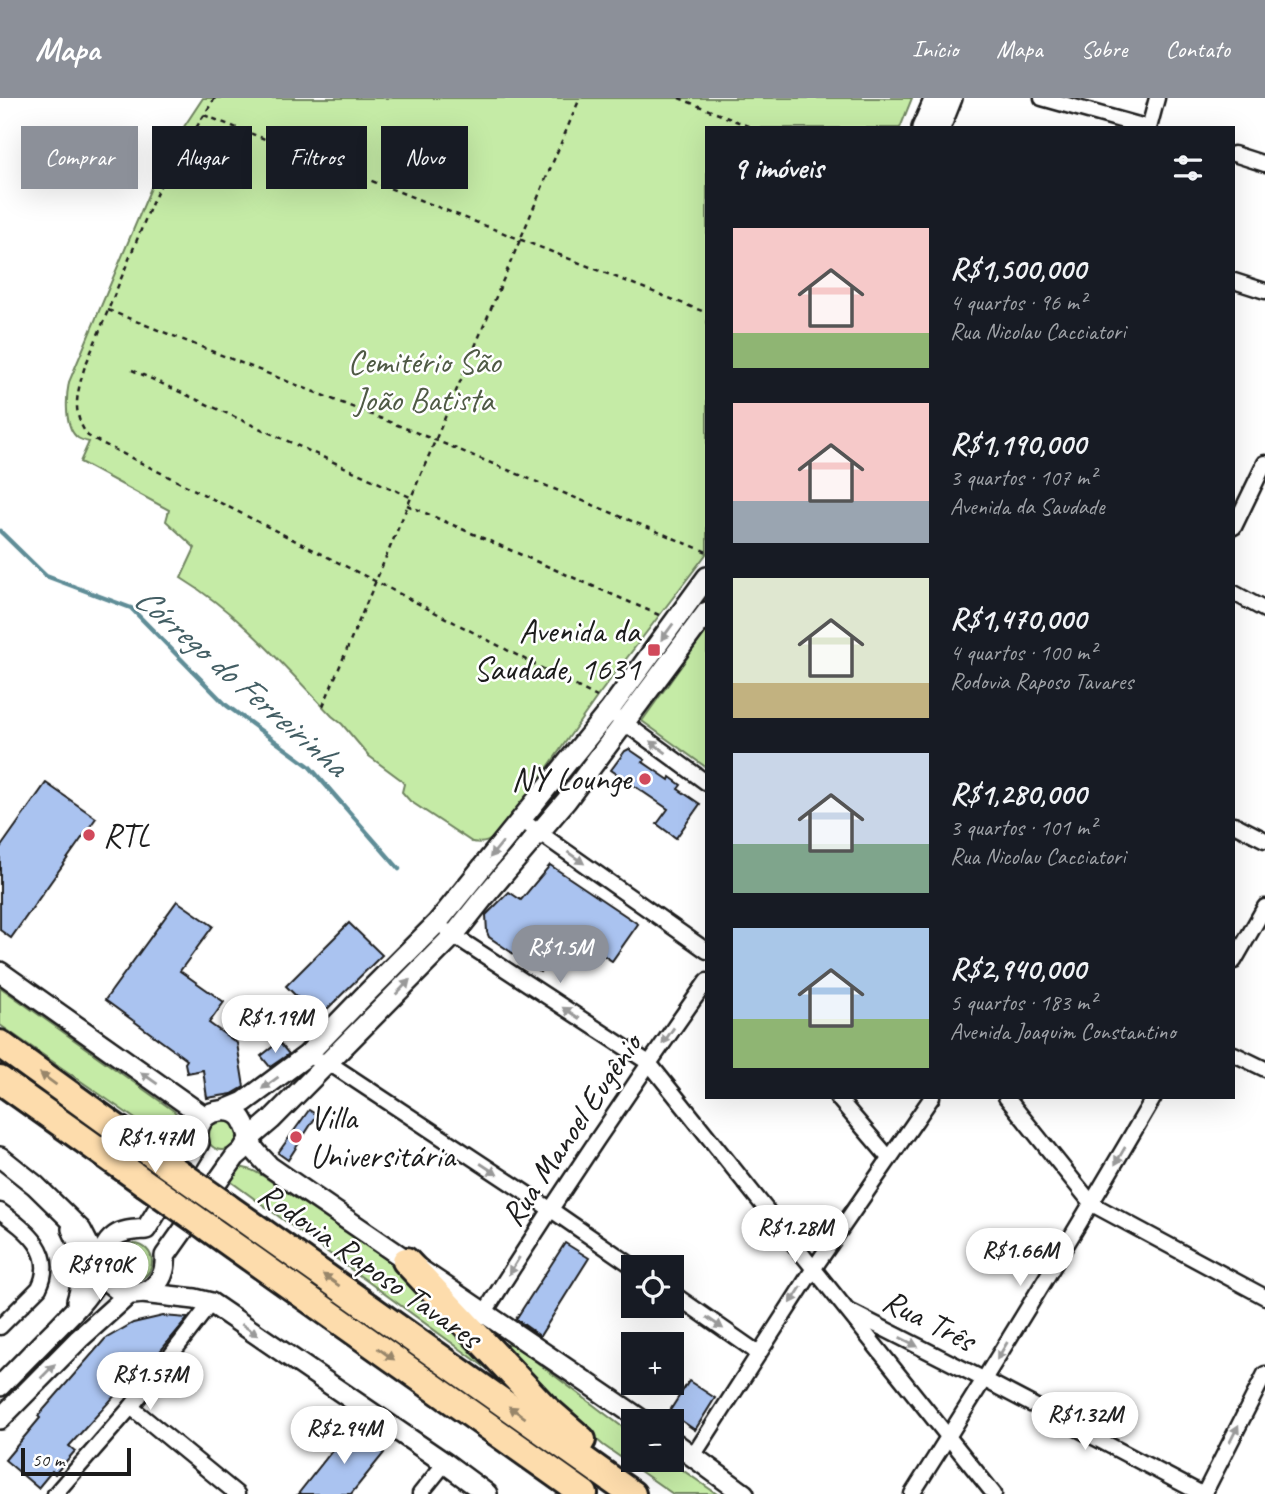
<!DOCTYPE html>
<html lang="pt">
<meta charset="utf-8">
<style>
body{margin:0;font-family:Caveat,sans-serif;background:#20242c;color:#f1f3f6;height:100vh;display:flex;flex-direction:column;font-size:26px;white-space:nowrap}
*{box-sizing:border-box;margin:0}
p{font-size:23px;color:#9ea1a6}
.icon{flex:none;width:38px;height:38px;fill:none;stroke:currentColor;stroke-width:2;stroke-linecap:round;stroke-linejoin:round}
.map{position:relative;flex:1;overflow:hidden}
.side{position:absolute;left:705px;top:28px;width:530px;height:973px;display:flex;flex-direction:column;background:#171b24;border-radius:0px;box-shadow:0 7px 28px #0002}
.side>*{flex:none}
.top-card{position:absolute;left:21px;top:28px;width:579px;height:63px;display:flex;gap:14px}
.tools{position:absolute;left:621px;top:1157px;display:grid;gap:14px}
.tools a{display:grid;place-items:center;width:63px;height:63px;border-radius:0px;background:#171b24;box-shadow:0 7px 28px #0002;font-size:35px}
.scale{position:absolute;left:21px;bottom:18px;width:110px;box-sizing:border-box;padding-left:7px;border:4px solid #1c1c1c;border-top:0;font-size:19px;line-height:24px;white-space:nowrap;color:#1c1c1c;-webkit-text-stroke:5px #fff;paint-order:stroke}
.price{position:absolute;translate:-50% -60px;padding:0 16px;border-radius:24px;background:#fff;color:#222;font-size:23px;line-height:46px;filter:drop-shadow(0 2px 4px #0008)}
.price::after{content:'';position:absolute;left:50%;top:42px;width:21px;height:16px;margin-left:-10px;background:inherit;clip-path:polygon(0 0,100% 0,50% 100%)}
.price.selected{background:#8c9099;color:#fff}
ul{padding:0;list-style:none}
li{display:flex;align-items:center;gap:21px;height:175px;padding:0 28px}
li span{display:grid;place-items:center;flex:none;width:196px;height:140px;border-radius:0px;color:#555}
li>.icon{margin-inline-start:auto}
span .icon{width:84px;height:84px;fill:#fffc;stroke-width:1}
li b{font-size:30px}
h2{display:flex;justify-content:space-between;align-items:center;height:84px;padding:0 28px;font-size:30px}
.tag{padding:0 24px;border-radius:0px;background:#171b24;box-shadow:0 7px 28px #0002;font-size:24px;line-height:63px}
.tag.selected{background:#8c9099;color:#fff}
header{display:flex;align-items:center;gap:42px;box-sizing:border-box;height:98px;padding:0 35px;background:#8c9099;color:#fff}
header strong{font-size:33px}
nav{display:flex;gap:38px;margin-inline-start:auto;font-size:24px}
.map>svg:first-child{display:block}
</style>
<header>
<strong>Mapa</strong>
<nav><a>Início</a><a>Mapa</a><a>Sobre</a><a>Contato</a></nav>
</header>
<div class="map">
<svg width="1265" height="1396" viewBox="0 0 1265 1396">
<rect width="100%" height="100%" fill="#fff"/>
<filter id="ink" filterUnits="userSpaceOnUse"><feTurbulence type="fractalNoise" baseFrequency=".0143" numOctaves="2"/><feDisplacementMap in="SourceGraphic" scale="14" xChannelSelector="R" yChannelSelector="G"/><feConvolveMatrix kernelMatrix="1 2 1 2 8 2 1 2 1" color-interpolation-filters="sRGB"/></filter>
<g filter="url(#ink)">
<g fill="#c5eba6" stroke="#708461" stroke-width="2">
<path d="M 203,0 L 912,0 L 900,30 L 707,30 L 707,455 L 597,599 L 504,732 C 492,741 488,747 472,744 L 410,703 L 402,694 L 404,686 L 400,681 L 369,658 L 342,626 L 332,618 C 285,569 240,516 181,480 L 195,450 L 166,423 L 169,412 L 80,364 L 89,344 C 85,343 81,342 78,340 C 64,330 66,299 69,284 L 164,59 Z"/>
<polygon points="707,532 707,670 642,623"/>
<path d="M 0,889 L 174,1013 C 186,1027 189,1035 180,1052 L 0,927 Z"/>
<circle cx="222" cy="1037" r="15"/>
<path d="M 233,1069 C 246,1069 253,1072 263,1078 L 400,1171 L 526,1299 L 226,1080 Z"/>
<circle cx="134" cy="1164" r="18"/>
<polygon points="491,1243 514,1247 633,1337 634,1362 668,1362 717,1396 673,1396 603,1347 550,1301"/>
</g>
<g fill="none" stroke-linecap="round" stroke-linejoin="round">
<polyline stroke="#5f8d97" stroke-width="4.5" points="0,433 46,478 131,510 226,607 309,668 399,771"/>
</g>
<g fill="#aac3f0" stroke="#1c1c1c" stroke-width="2">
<polygon points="629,651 645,662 643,664 669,682 670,679 681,687 678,691 700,706 676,740 657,726 668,711 611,672 625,653"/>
<polygon points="46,685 96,720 11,840 0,832 0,750"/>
<polygon points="550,767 638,826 612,863 568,833 540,874 489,839 487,834 486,817 509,794 521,802"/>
<polygon points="177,803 213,828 180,873 224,904 209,925 237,945 244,989 232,996 207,1000 203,972 187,975 185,965 187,962 105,902"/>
<polygon points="349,825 382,857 318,920 286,888"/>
<polygon points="279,944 289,956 270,969 261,958"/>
<polygon points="309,1012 317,1017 288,1062 278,1055"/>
<polygon points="565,1145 589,1160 540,1238 516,1221"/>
<polygon points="163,1218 188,1220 123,1298 118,1294 69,1348 75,1353 55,1376 52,1373 38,1390 5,1362 40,1320 38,1318 105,1241 133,1225"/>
<polygon points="689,1283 715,1300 695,1332 669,1314"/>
<polygon points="351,1329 384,1355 351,1396 298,1396"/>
</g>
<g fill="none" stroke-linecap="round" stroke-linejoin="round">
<defs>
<g id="minor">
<polyline points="1042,0 1149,30"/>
<polyline points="1149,30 1157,0"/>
<polyline points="1234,56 1265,66"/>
<polyline points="1234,183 1265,193"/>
<polyline points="1234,429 1265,365"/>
<polyline points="1234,495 1265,512"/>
<polyline points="618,620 707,685"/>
<polyline points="520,721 707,853"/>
<polyline points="1234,726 1265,742"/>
<polyline points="447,833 649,965 994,1396"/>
<polyline points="1234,863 1265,809"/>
<polyline points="1234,956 1265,971"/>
<polyline points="306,958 329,965 550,1111 634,1169"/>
<polyline points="837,999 889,1060"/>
<polyline points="1006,999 1092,1106 1265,1199"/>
<path d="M 0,1113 C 26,1132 57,1154 39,1190 L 0,1229"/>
<polyline points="672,1195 758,1255"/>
<path d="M 485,1214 C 556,1101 630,991 707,883"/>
<polyline points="853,1215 985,1282 1202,1396"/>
<polyline points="131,1309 237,1396"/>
<polyline points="693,1358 814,1170 932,999"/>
<polyline points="55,1396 131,1309 211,1205"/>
<polyline points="420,1396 445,1365"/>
<path d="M 912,1396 C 995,1265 1076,1133 1154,999"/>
<polyline points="1204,1396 1265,1276"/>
</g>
<g id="tertiary">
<polyline points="922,30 935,0"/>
<polyline points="940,30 952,0"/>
<polyline points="0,874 205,1019"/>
<polyline points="225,1012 244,1004 306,958 363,899 437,825 609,613 707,479"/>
<path d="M 0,1059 L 35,1087 L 81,1132 L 106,1181 C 129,1210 168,1194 165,1158 L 235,1059 L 242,1053 L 250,1040 L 271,1022 L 453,838 L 484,799 L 566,703 L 707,514"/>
<polyline points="72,1131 78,1144 84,1178 77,1203"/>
<polyline points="142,1195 195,1201 211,1205 445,1365 487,1396"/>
<path d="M 0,1288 C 18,1270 35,1252 53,1234 C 69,1218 86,1202 98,1181 C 107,1165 97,1151 115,1138 C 123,1132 135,1132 146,1131 L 199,1045 C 197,1037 197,1030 202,1023 C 206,1016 212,1014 220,1013 C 247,1010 245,1034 254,1051 C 258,1057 264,1062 269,1068 C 393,1154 518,1237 643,1323"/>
<polyline points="0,1321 79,1241 129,1196"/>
<polyline points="672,1343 744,1396"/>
</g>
<g id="motorway">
<polyline points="0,946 163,1064"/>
<polyline points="0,982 145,1085"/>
<polyline points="227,1109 632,1396"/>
<polyline points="210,1131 584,1396"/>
<polyline points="406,1163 543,1308 582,1342"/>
</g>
</defs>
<use href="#minor" stroke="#1c1c1c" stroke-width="19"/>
<use href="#tertiary" stroke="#1c1c1c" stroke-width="24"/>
<use href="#motorway" stroke="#1c1c1c" stroke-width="32"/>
<g stroke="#1c1c1c" stroke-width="2.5" stroke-dasharray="5 5" stroke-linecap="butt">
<path d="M 215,0 L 163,82 L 152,105 L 84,271 C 77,296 71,315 88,338 L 375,483 L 597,599"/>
<polyline points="679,0 753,30"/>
<polyline points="204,17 707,215"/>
<polyline points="108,212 435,342 707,454"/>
<polyline points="132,272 410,399"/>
<polyline points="407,407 659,517"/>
<polyline points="323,608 580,0"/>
</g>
<use href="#minor" stroke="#fff" stroke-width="14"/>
<use href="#tertiary" stroke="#fff" stroke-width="19"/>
<use href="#motorway" stroke="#fddcac" stroke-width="26"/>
<defs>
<g id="motorway-bridge">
<polyline points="163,1064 227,1109"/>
<polyline points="145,1085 210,1131"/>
</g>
</defs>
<use href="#motorway-bridge" stroke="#1c1c1c" stroke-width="32" stroke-linecap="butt"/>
<use href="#motorway-bridge" stroke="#fddcac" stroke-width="26"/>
</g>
<defs><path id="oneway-solid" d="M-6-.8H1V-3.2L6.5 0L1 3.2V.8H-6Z" transform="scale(1.75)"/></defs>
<g fill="#999">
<use href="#oneway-solid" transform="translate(667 534) rotate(126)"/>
<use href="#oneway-solid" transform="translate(658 649) rotate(-144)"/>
<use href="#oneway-solid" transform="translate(496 752) rotate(129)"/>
<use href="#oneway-solid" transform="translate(576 760) rotate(35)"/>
<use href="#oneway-solid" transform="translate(403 889) rotate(-46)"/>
<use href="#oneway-solid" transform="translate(571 915) rotate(-147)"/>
<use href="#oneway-solid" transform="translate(668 938) rotate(125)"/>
<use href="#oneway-solid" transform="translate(149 980) rotate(-145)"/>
<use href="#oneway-solid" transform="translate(270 985) rotate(144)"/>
<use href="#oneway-solid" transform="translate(1120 1058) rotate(120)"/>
<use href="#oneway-solid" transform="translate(489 1071) rotate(33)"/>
<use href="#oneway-solid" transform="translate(514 1168) rotate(122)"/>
<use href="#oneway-solid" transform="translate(796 1197) rotate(123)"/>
<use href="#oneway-solid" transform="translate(715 1225) rotate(35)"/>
<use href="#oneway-solid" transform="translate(250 1232) rotate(34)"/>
<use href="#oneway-solid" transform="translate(909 1244) rotate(27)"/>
<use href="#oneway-solid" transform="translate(1002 1253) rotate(121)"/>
<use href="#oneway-solid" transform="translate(48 1273) rotate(-45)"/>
<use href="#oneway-solid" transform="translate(1234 1336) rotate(-63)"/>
</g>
<g fill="#98866b">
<use href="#oneway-solid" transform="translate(48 981) rotate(-144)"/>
<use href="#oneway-solid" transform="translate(331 1182) rotate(-145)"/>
<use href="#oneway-solid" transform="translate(386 1256) rotate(35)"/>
<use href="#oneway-solid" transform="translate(517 1314) rotate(-145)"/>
</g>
</g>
<g fill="#d1495b" stroke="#fff" stroke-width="2.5">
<rect x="647" y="545" width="14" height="14" rx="3.5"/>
<circle cx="645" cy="681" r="7"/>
<circle cx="89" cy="737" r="7"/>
<circle cx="296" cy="1039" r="7"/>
</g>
<g text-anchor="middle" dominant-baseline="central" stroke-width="5" stroke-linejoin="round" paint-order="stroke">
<g font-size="33" fill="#4f5a45" stroke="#fff">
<text x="424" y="264">Cemitério São<tspan x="424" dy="38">João Batista</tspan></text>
</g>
<g font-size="33" fill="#1c1c1c" stroke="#fff" text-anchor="end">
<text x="640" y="533">Avenida da<tspan x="640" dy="38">Saudade, 1631</tspan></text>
<text x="631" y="681">NY Lounge</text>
<text x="103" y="737" text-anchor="start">RTL</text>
<text x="310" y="1020" text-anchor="start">Villa<tspan x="310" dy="38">Universitária</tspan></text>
</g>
<g font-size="33" fill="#1c1c1c" stroke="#fff">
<text transform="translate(571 1032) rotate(-56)">Rua Manoel Eugênio</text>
<text transform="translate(370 1167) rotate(35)">Rodovia Raposo Tavares</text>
<text transform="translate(929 1222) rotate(27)">Rua Três</text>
</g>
<g font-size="35" font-style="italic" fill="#435e64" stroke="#fff">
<text transform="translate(241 583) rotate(41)">Córrego do Ferreirinha</text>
</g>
</g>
</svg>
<div class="tools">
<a><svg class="icon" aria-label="locate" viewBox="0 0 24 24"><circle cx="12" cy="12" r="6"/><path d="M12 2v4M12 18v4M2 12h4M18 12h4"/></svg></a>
<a>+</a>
<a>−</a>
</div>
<div class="scale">50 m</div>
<b class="price selected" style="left:560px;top:887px">R$1.5M</b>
<b class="price" style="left:275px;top:957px">R$1.19M</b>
<b class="price" style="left:155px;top:1077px">R$1.47M</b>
<b class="price" style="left:795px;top:1167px">R$1.28M</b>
<b class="price" style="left:1020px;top:1190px">R$1.66M</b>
<b class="price" style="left:100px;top:1204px">R$990K</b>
<b class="price" style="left:150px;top:1314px">R$1.57M</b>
<b class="price" style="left:1085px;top:1354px">R$1.32M</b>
<b class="price" style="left:344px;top:1368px">R$2.94M</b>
<div class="top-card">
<a class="tag selected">Comprar</a>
<a class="tag">Alugar</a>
<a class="tag">Filtros</a>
<a class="tag">Novo</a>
</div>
<section class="side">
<h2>9 imóveis<svg class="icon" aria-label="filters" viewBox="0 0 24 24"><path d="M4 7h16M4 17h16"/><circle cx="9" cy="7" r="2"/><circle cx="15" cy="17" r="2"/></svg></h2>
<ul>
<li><span style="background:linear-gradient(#f6c9c9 75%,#8fb573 0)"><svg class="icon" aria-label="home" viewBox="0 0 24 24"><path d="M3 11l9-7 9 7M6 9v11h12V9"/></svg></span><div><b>R$1,500,000</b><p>4 quartos · 96 m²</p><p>Rua Nicolau Cacciatori</p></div></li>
<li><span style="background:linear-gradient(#f6c9c9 70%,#9aa5b1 0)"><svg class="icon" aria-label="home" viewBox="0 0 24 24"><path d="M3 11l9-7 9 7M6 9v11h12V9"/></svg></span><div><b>R$1,190,000</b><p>3 quartos · 107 m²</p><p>Avenida da Saudade</p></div></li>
<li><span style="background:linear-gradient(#dfe7d0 75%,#c2b280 0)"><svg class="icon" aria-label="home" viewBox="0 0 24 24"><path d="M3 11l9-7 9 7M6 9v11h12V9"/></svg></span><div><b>R$1,470,000</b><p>4 quartos · 100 m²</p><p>Rodovia Raposo Tavares</p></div></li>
<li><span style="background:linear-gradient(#c9d6e8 65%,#7fa58c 0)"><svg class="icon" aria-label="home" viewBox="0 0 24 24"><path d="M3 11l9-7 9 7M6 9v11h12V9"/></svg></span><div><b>R$1,280,000</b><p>3 quartos · 101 m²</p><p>Rua Nicolau Cacciatori</p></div></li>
<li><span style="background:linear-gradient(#a9c7e8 65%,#8fb573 0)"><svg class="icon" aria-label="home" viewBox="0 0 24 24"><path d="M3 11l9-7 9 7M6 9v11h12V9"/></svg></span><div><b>R$2,940,000</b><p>5 quartos · 183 m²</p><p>Avenida Joaquim Constantino</p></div></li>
</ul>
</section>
</div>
